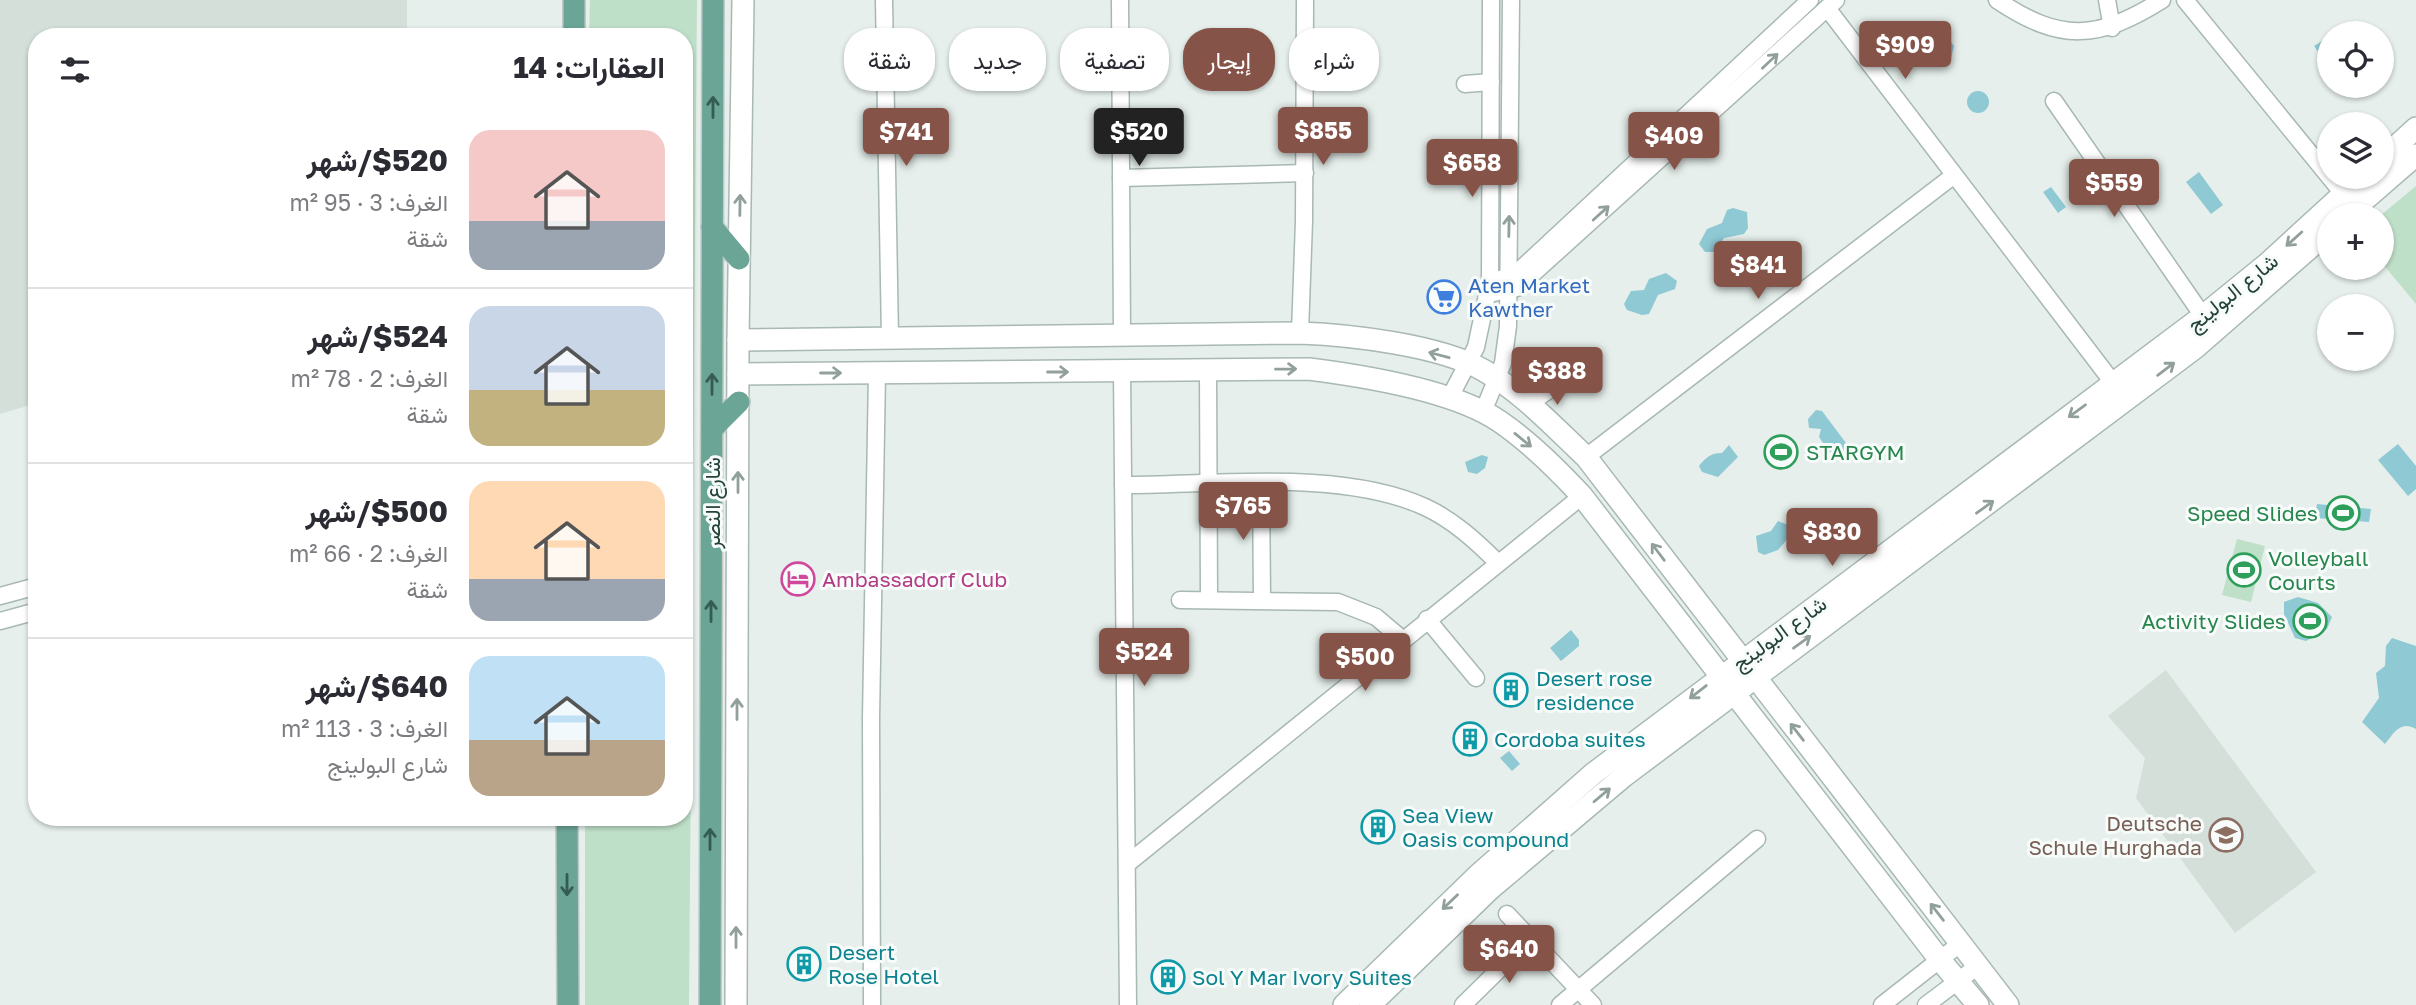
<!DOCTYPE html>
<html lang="ar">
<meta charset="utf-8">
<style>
body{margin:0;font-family:"Golos Text",Vazirmatn,sans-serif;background:#f7f7f7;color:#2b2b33;direction:rtl;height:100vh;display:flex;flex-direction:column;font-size:26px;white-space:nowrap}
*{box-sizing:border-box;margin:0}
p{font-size:23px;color:#7c7c81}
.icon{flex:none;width:38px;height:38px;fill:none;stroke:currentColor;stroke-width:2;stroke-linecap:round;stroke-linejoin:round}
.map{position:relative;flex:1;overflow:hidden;direction:ltr}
.details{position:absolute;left:28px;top:28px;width:665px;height:798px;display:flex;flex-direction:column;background:#fff;border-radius:28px;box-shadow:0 2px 5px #0004;direction:rtl}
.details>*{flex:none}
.top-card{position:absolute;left:714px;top:28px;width:665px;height:63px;direction:rtl;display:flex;gap:14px}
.controls{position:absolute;left:2317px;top:21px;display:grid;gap:14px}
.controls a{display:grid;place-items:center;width:77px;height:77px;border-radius:50%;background:#fff;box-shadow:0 2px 5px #0004;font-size:35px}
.price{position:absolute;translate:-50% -60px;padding:0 16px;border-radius:7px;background:#855347;color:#fff;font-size:23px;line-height:46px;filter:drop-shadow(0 2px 4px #0008)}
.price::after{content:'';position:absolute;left:50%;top:42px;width:21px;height:16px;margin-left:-10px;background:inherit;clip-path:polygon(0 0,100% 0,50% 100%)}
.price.on{background:#222;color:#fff}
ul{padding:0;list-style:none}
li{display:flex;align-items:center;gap:21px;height:175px;padding:0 28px}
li+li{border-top:2px solid #e1e1e2}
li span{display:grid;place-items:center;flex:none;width:196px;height:140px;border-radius:21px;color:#555}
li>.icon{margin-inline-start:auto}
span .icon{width:84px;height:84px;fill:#fffc;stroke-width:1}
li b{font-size:30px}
h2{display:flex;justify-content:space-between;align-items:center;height:84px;padding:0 28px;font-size:30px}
.tag{padding:0 24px;border-radius:28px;background:#fff;box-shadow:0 2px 5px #0004;font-size:24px;line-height:63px}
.tag.on{background:#855347;color:#fff}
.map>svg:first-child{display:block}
</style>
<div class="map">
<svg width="2416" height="1005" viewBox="0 0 2416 1005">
<rect width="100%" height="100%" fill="#e6efeb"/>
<g fill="#d4dfda">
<polygon points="0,0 407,0 407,37 37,37 37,403 0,414"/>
<polygon points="2166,670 2316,872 2235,933 2136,798 2145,758 2108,716"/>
</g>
<g fill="#bfe0c8">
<polygon points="590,0 697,0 689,1005 585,1005 585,817 684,817 684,37 589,37"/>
<polygon points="2416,186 2416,304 2382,263 2381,215"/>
<polygon points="2237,539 2265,546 2251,602 2222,595"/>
</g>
<g fill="#8ec9d4">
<polygon points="1938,37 1948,38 1954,46 1951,58 1941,64 1928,58 1933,50 1933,39"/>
<polygon points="2327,38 2329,56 2324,60 2314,46"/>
<circle cx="1978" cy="102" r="11"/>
<polygon points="2199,172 2223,205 2211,214 2186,182"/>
<polygon points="2051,187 2066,207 2058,213 2043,192"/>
<polygon points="1733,208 1747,212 1748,228 1744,234 1724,238 1714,252 1705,252 1699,244 1707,229 1722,223 1727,210"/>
<polygon points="1666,273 1677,281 1675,289 1658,295 1649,314 1642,315 1627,310 1624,304 1631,291 1644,290 1649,279"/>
<polygon points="1816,410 1822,411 1849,447 1853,456 1848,460 1841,459 1838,452 1829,452 1819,437 1821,429 1809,428 1808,419"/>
<polygon points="2398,444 2416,466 2416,489 2408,496 2378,460"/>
<path d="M 1729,445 L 1738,457 L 1718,477 L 1702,472 L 1699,466 C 1706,457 1711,453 1722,453 Z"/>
<polygon points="1482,455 1488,457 1485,468 1477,474 1468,472 1465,462"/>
<polygon points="2317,504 2371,509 2369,522 2315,518"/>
<polygon points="1778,521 1788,525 1790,536 1778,550 1764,555 1758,552 1756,536 1771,531"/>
<polygon points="2298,597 2318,603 2332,617 2327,629 2306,641 2295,638 2284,614 2284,602"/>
<polygon points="1571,630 1579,640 1579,646 1561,661 1550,648"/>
<path d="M 2392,638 L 2416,646 L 2416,729 C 2400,720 2394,733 2385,744 L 2362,722 L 2379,698 L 2376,673 L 2385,666 L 2386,646 Z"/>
<polygon points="1509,751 1520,764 1512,771 1500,758"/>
</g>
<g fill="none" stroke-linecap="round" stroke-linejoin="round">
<defs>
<g id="minor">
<polyline points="884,0 890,338"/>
<polyline points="1120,0 1122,336"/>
<path d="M 1997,0 C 2061,43 2098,40 2162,0"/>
<polyline points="2107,0 2112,28"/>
<polyline points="2185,0 2349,201"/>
<polyline points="1827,8 2114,384"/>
<polyline points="1465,84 1491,82"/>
<polyline points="2054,101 2203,316"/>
<polyline points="1121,178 1305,173"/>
<polyline points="1490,281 1509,277 1522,268 1810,0"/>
<polyline points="1489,294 1517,288 1836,0"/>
<polyline points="1300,333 1304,221 1305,0"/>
<polyline points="1208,370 1209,599"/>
<polyline points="1122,371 1128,1005"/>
<polyline points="1449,399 1476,347 1490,281 1491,0"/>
<polyline points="1529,404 1565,379"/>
<polyline points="1483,412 1503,363 1508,326 1511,0"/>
<polyline points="1586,457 1953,176"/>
<polyline points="1261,484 1262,599"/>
<path d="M 1123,485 C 1215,485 1341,469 1425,507 C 1453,520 1476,541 1497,562"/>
<polyline points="0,596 37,586"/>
<polyline points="1180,600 1338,602 1376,617 1402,639"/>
<polyline points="1427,619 1476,678"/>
<polyline points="0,621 37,611"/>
<polyline points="1127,864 1582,496"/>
<polyline points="1507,914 1593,1005"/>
<polyline points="872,1005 871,719 877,373"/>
<polyline points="1463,1005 1530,939"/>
<polyline points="1560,1005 1757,839"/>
<polyline points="1882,1005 1961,943"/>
<polyline points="1926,1005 1978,966"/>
</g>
<g id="tertiary">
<polyline points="2382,159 2416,128"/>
<polyline points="2347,215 2416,155"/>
<path d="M 738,340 L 1300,333 C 1351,335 1439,345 1483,370 C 1522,392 1554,427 1586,457 L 2008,1005"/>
<path d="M 738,374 L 1309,369 C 1364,376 1453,390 1499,421 C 1530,442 1557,469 1582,496 L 1940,960 L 1978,1005"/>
<polyline points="736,1005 738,340 743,0"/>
<polyline points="1344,1005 1477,876 1594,773 2203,316 2267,264 2362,177"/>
<polyline points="1370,1005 1490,889 1624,776 2195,348 2329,231"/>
</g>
<g id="primary">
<polyline points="574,37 574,0"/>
<polyline points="712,227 739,259"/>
<polyline points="712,429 739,402"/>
<polyline points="567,817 568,1005"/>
<polyline points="710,1005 713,0"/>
</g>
</defs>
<use href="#minor" stroke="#a8b8b2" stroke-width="19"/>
<use href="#tertiary" stroke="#a8b8b2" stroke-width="24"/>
<use href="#primary" stroke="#c2cac8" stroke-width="24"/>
<use href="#minor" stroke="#fff" stroke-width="16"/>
<use href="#tertiary" stroke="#fff" stroke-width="21"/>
<use href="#primary" stroke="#6aa596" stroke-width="21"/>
</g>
<defs><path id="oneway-shaft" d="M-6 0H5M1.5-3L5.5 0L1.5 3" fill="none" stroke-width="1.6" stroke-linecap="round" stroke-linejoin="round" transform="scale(1.75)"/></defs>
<g stroke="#92a09c">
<use href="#oneway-shaft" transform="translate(1770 61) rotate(-43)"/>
<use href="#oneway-shaft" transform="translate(740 205) rotate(-89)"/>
<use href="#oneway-shaft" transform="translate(1601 213) rotate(-42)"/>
<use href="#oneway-shaft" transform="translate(1509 226) rotate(-89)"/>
<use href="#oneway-shaft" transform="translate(2294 239) rotate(138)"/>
<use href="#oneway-shaft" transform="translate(1439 355) rotate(-165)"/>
<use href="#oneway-shaft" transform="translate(1286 369) rotate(-1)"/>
<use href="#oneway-shaft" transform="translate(2166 369) rotate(-37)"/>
<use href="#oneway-shaft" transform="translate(1058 372)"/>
<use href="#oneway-shaft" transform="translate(831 373)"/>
<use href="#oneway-shaft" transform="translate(2077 411) rotate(144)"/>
<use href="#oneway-shaft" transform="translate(1523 440) rotate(39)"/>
<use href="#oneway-shaft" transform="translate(738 482) rotate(-90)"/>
<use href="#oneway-shaft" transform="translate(1985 507) rotate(-36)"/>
<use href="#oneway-shaft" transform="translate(1658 552) rotate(-127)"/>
<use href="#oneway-shaft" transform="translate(1802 642) rotate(-36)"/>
<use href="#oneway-shaft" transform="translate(1698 692) rotate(142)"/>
<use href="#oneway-shaft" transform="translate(737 709) rotate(-90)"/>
<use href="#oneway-shaft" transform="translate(1797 732) rotate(-128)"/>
<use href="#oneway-shaft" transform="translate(1602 795) rotate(-40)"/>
<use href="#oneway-shaft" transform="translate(1450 902) rotate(136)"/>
<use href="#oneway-shaft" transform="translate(1937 912) rotate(-128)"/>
<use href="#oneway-shaft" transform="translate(736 937) rotate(-90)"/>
</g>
<g stroke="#365b51">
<use href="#oneway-shaft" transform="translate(713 107) rotate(-90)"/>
<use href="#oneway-shaft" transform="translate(712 384) rotate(-90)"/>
<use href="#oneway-shaft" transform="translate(711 611) rotate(-90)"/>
<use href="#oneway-shaft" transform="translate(710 839) rotate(-90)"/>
<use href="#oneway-shaft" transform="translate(567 885) rotate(90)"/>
</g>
<defs>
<symbol id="supermarket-ring" viewBox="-11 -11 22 22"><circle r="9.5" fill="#f7fbf9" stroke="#3f7fe0" stroke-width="1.5"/><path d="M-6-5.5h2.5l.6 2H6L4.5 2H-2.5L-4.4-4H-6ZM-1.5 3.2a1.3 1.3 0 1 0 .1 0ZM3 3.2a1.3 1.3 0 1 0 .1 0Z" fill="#3f7fe0"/></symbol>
<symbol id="stadium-ring" viewBox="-11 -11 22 22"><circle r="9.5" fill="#f7fbf9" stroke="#2e9e5b" stroke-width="1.5"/><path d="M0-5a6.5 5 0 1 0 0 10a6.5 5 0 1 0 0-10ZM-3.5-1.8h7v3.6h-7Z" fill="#2e9e5b"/></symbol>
<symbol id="hotel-ring" viewBox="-11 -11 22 22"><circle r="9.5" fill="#f7fbf9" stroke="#d1479c" stroke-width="1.5"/><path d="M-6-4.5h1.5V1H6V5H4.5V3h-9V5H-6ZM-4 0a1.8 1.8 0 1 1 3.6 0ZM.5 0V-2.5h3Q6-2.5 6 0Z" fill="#d1479c"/></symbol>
<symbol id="building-ring" viewBox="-11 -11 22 22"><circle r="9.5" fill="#f7fbf9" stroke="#0f9aa8" stroke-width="1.5"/><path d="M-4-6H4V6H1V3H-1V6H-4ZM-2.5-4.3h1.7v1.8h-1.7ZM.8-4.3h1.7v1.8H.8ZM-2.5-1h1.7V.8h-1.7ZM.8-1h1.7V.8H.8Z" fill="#0f9aa8"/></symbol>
<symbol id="school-ring" viewBox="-11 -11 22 22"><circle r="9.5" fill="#f7fbf9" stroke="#8d6e63" stroke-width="1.5"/><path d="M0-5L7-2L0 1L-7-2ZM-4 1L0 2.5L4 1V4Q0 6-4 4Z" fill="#8d6e63"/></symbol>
</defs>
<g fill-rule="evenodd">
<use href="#supermarket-ring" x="1425" y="278" width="38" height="38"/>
<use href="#stadium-ring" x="1762" y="433" width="38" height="38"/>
<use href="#stadium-ring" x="2324" y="494" width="38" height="38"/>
<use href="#stadium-ring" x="2225" y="551" width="38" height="38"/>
<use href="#hotel-ring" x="779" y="560" width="38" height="38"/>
<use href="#stadium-ring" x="2291" y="602" width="38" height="38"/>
<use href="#building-ring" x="1492" y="671" width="38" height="38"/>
<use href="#building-ring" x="1451" y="720" width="38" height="38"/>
<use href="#building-ring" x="1359" y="808" width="38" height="38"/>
<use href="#school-ring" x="2207" y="816" width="38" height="38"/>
<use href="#building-ring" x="785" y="945" width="38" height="38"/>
<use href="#building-ring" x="1149" y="958" width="38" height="38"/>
</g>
<g text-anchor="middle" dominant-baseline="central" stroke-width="6" stroke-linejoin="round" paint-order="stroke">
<g font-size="21" fill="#366cbe" stroke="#f7fbf9" text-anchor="start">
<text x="1468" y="285">Aten Market<tspan x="1468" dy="24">Kawther</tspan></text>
</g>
<g font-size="21" fill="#24423a" stroke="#f7fbf9">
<text transform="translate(2232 292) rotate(-39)">شارع البولينج</text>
<text transform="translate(712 503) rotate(-90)">شارع النصر</text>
<text transform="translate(1779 633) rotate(-36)">شارع البولينج</text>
</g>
<g font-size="21" fill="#27864d" stroke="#f7fbf9" text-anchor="start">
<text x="1806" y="452">STARGYM</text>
<text x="2318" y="513" text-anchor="end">Speed Slides</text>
<text x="2268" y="558">Volleyball<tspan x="2268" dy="24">Courts</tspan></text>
<text x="2286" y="621" text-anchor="end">Activity Slides</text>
</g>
<g font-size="21" fill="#b23c85" stroke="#f7fbf9" text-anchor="start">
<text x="822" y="579">Ambassadorf Club</text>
</g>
<g font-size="21" fill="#0d838f" stroke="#f7fbf9" text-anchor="start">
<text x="1536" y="678">Desert rose<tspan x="1536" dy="24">residence</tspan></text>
<text x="1494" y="739">Cordoba suites</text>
<text x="1402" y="815">Sea View<tspan x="1402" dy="24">Oasis compound</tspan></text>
<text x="828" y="952">Desert<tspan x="828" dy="24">Rose Hotel</tspan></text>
<text x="1192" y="977">Sol Y Mar Ivory Suites</text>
</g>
<g font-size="21" fill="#785e54" stroke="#f7fbf9" text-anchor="end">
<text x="2202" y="823">Deutsche<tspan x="2202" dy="24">Schule Hurghada</tspan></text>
</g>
</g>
</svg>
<div class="controls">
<a><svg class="icon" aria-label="locate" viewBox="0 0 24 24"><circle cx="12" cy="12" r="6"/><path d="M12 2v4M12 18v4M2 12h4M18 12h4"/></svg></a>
<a><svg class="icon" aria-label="layers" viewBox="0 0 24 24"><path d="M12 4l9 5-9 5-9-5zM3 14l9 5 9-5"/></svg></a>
<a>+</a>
<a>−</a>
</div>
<b class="price" style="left:1905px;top:81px">$909</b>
<b class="price" style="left:1323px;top:167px">$855</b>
<b class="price" style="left:906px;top:168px">$741</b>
<b class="price on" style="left:1139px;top:168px">$520</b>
<b class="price" style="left:1674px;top:172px">$409</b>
<b class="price" style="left:1472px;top:199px">$658</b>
<b class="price" style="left:2114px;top:219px">$559</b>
<b class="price" style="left:1758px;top:301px">$841</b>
<b class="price" style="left:1557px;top:407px">$388</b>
<b class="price" style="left:1243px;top:542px">$765</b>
<b class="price" style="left:1832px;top:568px">$830</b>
<b class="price" style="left:1144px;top:688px">$524</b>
<b class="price" style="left:1365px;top:693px">$500</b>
<b class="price" style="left:1509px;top:985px">$640</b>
<div class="top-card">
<a class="tag">شراء</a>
<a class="tag on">إيجار</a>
<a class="tag">تصفية</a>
<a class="tag">جديد</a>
<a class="tag">شقة</a>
</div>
<section class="details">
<h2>العقارات: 14<svg class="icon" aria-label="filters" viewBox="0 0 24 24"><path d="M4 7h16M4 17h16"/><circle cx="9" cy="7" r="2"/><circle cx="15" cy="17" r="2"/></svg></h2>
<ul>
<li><span style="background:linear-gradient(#f6c9c9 65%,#9aa5b1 0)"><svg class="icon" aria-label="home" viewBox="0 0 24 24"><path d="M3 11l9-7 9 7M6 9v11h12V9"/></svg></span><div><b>$520/شهر</b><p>الغرف: 3 · 95 m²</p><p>شقة</p></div></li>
<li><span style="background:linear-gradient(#c9d6e8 60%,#c2b280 0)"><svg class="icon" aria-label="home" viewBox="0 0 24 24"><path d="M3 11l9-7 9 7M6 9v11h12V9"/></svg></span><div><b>$524/شهر</b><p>الغرف: 2 · 78 m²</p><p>شقة</p></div></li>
<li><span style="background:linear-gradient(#ffd9b3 70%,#9aa5b1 0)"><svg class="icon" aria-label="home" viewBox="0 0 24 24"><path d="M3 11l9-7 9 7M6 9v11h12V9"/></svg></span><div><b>$500/شهر</b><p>الغرف: 2 · 66 m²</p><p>شقة</p></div></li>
<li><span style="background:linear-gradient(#bfe0f5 60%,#b9a48a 0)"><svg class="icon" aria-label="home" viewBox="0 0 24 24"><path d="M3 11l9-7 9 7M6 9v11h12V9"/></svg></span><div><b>$640/شهر</b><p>الغرف: 3 · 113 m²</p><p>شارع البولينج</p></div></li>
</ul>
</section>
</div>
